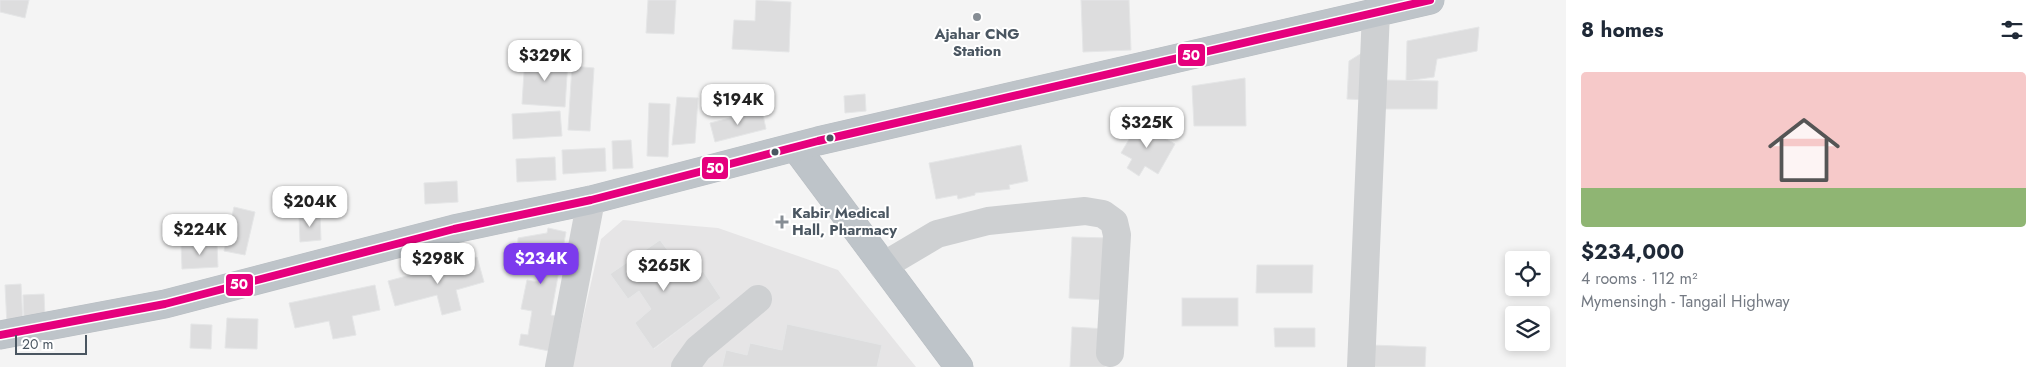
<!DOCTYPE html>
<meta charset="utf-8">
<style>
body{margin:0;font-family:Jost,sans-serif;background:#f6f6f7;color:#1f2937;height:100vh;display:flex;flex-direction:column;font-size:19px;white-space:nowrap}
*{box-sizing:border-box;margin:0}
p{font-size:16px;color:#747a83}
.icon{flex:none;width:28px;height:28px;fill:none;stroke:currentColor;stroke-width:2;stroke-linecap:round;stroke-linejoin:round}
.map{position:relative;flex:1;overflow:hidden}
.panel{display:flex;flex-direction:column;background:#fff;width:475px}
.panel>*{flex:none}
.fabs{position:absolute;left:1505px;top:251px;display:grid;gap:10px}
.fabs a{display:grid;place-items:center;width:45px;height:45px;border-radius:5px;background:#fff;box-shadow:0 2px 8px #0003;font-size:25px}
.scale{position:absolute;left:15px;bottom:12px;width:72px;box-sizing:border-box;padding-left:5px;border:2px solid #4a5661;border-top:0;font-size:14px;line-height:18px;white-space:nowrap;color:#4a5661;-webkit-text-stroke:4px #fff;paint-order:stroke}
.price{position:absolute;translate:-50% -42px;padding:0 11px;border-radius:10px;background:#fff;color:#222;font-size:16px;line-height:32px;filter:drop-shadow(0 1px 2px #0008)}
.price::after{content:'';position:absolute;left:50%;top:30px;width:15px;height:11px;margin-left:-8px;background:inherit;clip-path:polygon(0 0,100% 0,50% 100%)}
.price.selected{background:#7c3aed;color:#fff}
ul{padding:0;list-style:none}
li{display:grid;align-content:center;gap:10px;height:265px;padding:0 15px}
li span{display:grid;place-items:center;height:155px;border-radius:5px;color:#555}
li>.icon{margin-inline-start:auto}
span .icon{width:90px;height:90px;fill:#fffc;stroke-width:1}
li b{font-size:21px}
h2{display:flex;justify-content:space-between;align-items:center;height:60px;padding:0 15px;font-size:21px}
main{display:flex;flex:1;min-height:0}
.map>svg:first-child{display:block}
</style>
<main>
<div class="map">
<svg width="1566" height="367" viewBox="0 0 1566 367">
<rect width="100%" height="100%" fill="#f4f4f4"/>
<path fill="#e6e5e6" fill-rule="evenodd" d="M 623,220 L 718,228 L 838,270 L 916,367 L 877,367 L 787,324 L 782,350 L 750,343 L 747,355 L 726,350 L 722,367 L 572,367 L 601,239 ZM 660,240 L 690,280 L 703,271 L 721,298 L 654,349 L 635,323 L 651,309 L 639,291 L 628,299 L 610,274 Z"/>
<g fill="#ddddde" stroke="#e5e6e7">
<polygon points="0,0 29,0 25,18 0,12"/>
<polygon points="648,0 676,0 674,34 646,33"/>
<polygon points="756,0 791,2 789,52 732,49 734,20 755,21"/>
<polygon points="1081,0 1129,0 1131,50 1083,52"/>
<polygon points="1479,27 1477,51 1437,59 1434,77 1406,81 1407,41"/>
<polygon points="1370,48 1368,100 1347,99 1349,61"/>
<polygon points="525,57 568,60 565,107 522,104"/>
<polygon points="572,66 594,68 590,131 568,130"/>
<polygon points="1245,78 1246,126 1194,126 1192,86"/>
<polygon points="1382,80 1438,81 1437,109 1382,109"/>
<polygon points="865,94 866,111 845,113 844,96"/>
<polygon points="677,97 698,98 695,143 672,145"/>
<polygon points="649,103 670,104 668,157 647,156"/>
<polygon points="762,110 766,129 715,142 710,123"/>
<polygon points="560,111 562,136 513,139 512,114"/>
<polygon points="1141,119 1163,132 1161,136 1175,144 1158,174 1145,166 1139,176 1127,168 1132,159 1121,153"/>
<polygon points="631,140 633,168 613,169 612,141"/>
<polygon points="1021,145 1028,181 1009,185 1010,189 975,193 975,195 958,199 957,195 936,199 929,163"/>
<polygon points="605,148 606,171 563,174 562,150"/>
<polygon points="555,157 556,180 517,182 516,159"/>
<polygon points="457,181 458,202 425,204 424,183"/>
<polygon points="234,207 255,212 245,255 224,251"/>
<polygon points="320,215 321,240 300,242 299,216"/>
<polygon points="548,228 566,232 551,315 556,316 549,351 519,345 521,334 528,335 532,311 521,309 527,280 538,282 542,258 517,264 518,238 547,233"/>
<polygon points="1072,237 1108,238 1106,300 1069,298"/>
<polygon points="660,240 690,280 703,271 721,298 653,349 635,323 651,309 639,291 628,299 610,274"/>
<polygon points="217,243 218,267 182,269 181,245"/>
<polygon points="477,257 484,282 456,290 461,310 442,315 437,295 395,306 388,281"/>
<polygon points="1257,265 1313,265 1312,293 1256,293"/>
<polygon points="21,284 23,324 7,325 5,285"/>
<polygon points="375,285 380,310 352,316 356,335 333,339 329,321 295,328 289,303"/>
<polygon points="44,294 45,318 24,319 23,295"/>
<rect x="1182" y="298" width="56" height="28"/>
<polygon points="227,318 258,319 257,349 225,348"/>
<polygon points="191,324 212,325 211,349 190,348"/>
<polygon points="787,324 882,345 877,367 722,367 726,350 747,355 750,343 782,350"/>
<polygon points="1072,327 1107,329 1105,367 1070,367"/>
<polygon points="1274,328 1315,328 1315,347 1275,347"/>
<polygon points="1370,345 1426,347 1425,367 1369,367"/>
</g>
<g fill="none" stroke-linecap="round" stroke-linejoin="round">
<defs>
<g id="highway">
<polyline points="796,148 959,367"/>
<polyline points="0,335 165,304 454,229 591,200 818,141 1430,0"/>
</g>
</defs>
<use href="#highway" stroke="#b9bec3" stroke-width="29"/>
<g stroke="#ced0d2" stroke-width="28">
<polyline points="883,266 937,234 988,221 1085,211 1103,214 1114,222 1117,235 1110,353"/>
<polyline points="559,367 591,200"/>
<polyline points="685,367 698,349 758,299"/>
<polyline points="1361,367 1376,12"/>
</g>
<use href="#highway" stroke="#bec4c9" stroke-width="28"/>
<defs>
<polyline id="bus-1" points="0,335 165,304 454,229 591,200 818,141 1430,0"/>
</defs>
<use href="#bus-1" stroke="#fff" stroke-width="11"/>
<use href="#bus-1" stroke="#e5007d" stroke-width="8"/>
</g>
<g fill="#868d94" stroke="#fff" stroke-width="2">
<circle cx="977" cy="17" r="5"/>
<path d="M779.5 214.5h5v5h5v5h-5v5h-5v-5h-5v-5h5z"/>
</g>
<g fill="#4a5661" stroke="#fff" stroke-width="2">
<circle cx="830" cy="138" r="4.5"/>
<circle cx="775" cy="152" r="4.5"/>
</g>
<g text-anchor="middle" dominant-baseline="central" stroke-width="4" stroke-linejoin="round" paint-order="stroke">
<g font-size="15" font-weight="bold" fill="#4a5661" stroke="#fff">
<text x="977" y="34">Ajahar CNG<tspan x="977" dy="17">Station</tspan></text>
<text x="792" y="213" text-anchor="start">Kabir Medical<tspan x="792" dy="17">Hall, Pharmacy</tspan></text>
</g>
</g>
<g stroke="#fff" stroke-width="2">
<rect x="1177" y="43" width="29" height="24" rx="5" fill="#e5007d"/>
<rect x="701" y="156" width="28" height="24" rx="5" fill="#e5007d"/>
<rect x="225" y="273" width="29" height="24" rx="5" fill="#e5007d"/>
</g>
<g font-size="14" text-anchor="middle" font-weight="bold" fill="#fff">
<text x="1191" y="60">50</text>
<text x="715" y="173">50</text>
<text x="239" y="289">50</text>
</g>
</svg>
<div class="fabs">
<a><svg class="icon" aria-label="locate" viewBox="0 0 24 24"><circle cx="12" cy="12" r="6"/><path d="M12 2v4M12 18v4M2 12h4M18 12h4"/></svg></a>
<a><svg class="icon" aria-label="layers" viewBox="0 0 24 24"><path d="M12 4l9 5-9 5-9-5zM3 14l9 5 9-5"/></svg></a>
</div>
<div class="scale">20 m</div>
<b class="price" style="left:545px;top:82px">$329K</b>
<b class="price" style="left:738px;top:126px">$194K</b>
<b class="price" style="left:1147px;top:149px">$325K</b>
<b class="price" style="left:310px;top:228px">$204K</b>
<b class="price" style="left:200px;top:256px">$224K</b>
<b class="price" style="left:438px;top:285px">$298K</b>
<b class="price selected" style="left:541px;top:285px">$234K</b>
<b class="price" style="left:664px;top:292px">$265K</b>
</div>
<section class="panel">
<h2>8 homes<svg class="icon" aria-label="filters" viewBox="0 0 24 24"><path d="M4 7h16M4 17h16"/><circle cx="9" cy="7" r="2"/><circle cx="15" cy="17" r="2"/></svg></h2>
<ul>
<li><span style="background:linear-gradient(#f6c9c9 75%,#8fb573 0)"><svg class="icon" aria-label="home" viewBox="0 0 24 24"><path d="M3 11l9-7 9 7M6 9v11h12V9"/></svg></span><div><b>$234,000</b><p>4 rooms · 112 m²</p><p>Mymensingh - Tangail Highway</p></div></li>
</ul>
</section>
</main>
